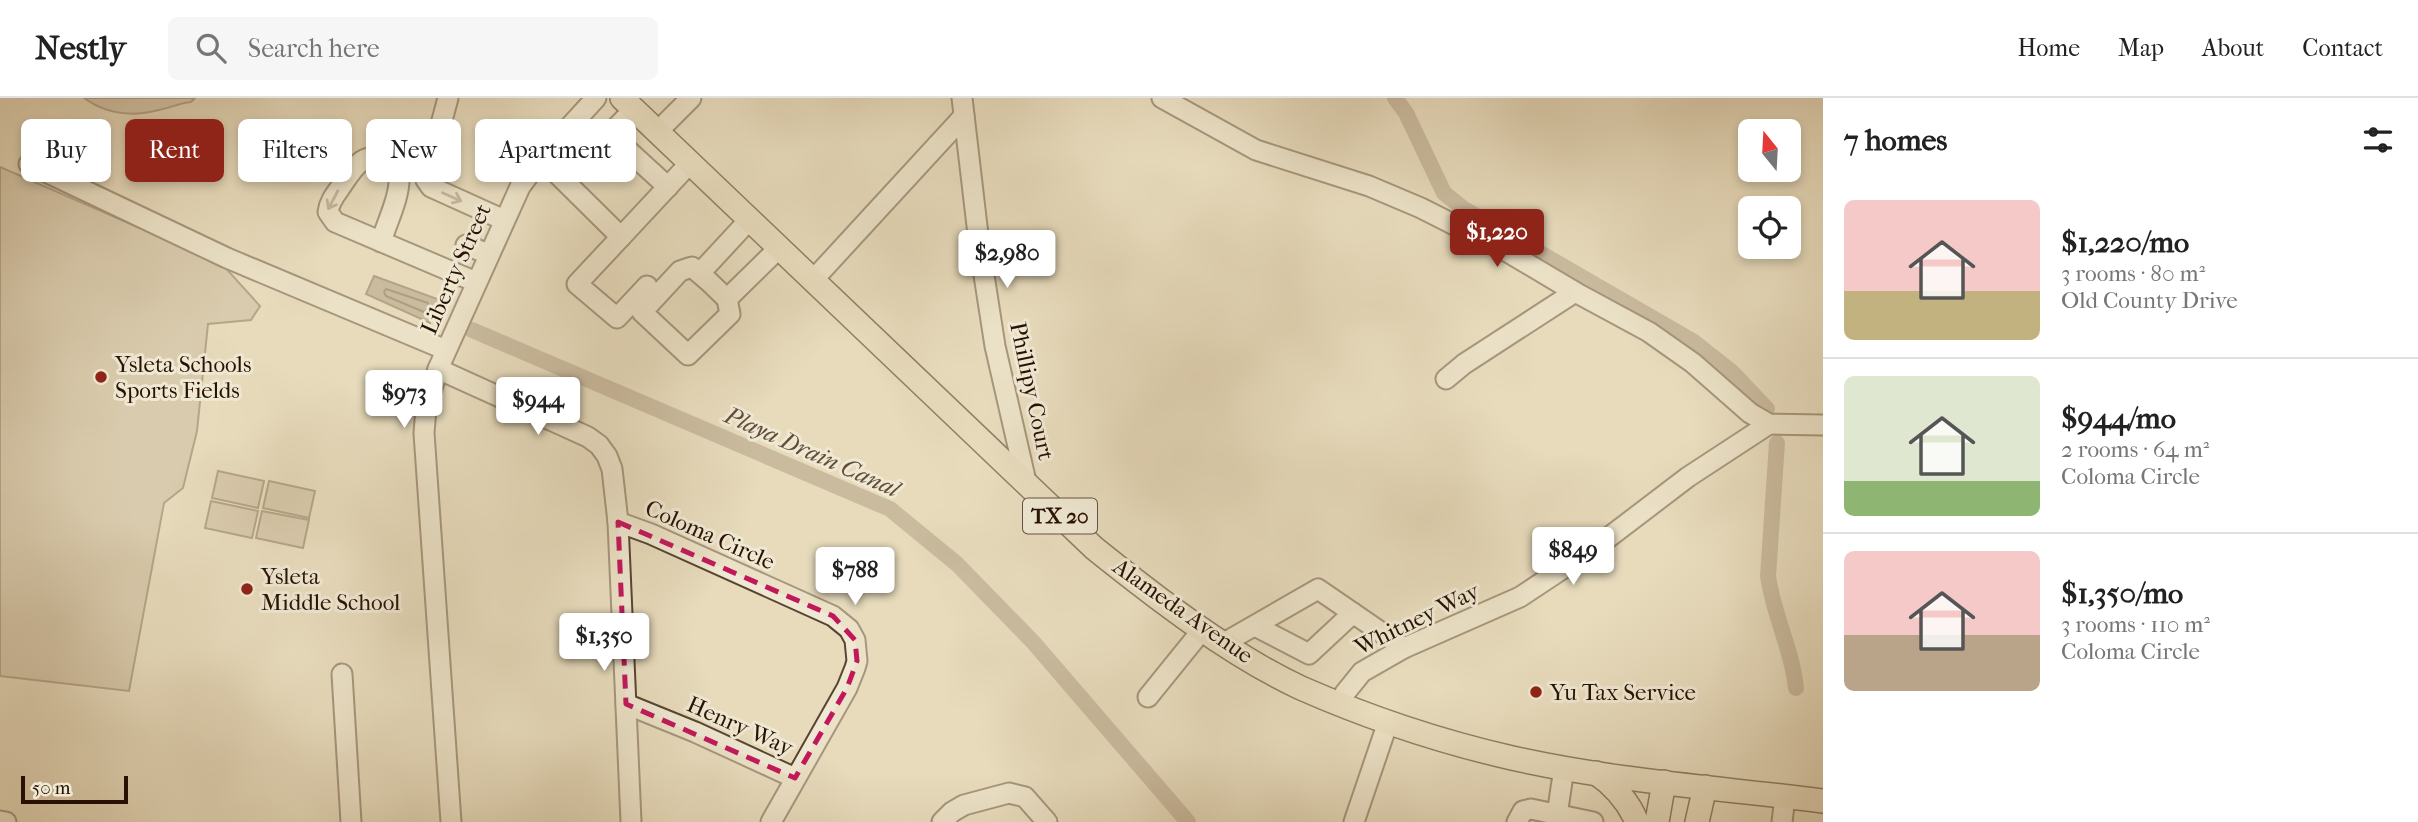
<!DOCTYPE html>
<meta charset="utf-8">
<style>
body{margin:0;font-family:"IM FELL French Canon",serif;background:#f6f6f6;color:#222;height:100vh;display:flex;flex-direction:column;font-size:26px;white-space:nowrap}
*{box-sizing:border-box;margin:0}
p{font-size:23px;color:#767676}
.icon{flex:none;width:38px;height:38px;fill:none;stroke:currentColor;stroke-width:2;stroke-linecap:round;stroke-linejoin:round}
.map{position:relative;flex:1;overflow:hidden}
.drawer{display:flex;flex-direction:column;background:#fff;width:595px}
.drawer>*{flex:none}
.banner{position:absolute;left:21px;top:21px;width:665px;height:63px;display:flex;gap:14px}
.needle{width:46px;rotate:342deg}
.controls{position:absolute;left:1738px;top:21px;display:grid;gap:14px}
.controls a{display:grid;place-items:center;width:63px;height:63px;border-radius:10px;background:#fff;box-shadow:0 4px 10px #0003;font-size:35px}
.scale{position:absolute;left:21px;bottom:18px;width:107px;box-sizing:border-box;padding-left:7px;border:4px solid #291102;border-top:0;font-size:19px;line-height:24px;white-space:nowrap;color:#291102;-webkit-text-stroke:5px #efe8d3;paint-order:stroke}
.price{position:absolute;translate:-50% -60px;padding:0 16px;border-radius:7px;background:#fff;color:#222;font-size:23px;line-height:46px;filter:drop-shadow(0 2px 4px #0008)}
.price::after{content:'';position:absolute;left:50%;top:42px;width:21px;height:16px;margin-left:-10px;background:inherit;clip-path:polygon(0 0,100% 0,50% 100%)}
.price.active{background:#8f2418;color:#fff}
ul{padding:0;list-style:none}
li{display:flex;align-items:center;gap:21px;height:175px;padding:0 21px}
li+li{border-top:2px solid #e0e0e0}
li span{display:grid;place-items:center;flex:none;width:196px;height:140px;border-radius:10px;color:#555}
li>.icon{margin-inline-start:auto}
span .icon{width:84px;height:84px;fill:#fffc;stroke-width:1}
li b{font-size:30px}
h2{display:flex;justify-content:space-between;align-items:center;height:84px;padding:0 21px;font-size:30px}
.tag{padding:0 24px;border-radius:10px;background:#fff;box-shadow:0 4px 10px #0003;font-size:24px;line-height:63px}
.tag.active{background:#8f2418;color:#fff}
header{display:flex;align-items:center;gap:42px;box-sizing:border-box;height:98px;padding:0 35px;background:#fff;border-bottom:2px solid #e0e0e0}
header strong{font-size:33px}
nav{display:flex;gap:38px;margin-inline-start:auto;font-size:24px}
.search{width:490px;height:63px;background:#f6f6f6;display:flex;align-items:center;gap:18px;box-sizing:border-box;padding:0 24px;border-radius:10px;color:#767676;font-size:26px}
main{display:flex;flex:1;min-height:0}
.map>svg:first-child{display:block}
</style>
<header>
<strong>Nestly</strong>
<div class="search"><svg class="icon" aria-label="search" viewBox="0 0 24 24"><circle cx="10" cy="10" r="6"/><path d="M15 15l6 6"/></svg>Search here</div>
<nav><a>Home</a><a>Map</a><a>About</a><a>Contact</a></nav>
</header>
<main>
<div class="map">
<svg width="1823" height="724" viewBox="0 0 1823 724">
<rect width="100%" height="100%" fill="#e7dbbc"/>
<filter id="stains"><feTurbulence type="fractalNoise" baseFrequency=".00286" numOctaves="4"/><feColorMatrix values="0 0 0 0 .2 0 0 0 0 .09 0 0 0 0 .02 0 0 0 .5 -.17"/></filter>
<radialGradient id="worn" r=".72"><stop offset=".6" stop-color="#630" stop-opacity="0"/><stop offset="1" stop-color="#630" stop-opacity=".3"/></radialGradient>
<g fill="#c7b99c" stroke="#78654f" stroke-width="2">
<path d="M 84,0 L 195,0 L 191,4 C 179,5 170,10 159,12 C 132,19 106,16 84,0 Z"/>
<polygon points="0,69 222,166 260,208 251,222 208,226 197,333 183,390 164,405 129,593 0,578"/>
<polygon points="218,373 264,383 258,410 212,400"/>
<polygon points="269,383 315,393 309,420 263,410"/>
<polygon points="211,403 258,413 252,440 205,430"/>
<polygon points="262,413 309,422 303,450 256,440"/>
</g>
<polygon fill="#a6967d" stroke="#74614c" stroke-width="2" points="374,178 440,202 430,225 366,196"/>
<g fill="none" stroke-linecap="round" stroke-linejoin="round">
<polygon stroke="#685440" stroke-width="2" points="386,191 428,205 429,210 424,214 386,198 384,194"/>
<g stroke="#a6967d" stroke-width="16">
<polyline points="1395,0 1406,15 1444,95 1464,111 1694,244 1732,274 1767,311"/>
<polyline points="472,232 890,411 957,466 1033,544 1188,724"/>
<path d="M 1777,345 L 1768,478 C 1773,516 1792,551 1796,590"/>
</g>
<defs>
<g id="minor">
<polyline points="448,0 426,82 431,89 504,122"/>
<polyline points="962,0 979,145 995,248 1027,388"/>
<polyline points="1162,0 1256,52 1369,88 1421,110 1506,153 1575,194 1649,234 1693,265 1750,315 1769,326 1823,327"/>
<polyline points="657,34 691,0"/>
<polyline points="610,36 668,89"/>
<polyline points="525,44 621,139 690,65"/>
<polyline points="29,66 227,160 446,252"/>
<polyline points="574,74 634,11"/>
<polyline points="750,121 700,175 727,201 780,149"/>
<polyline points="621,139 577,186 617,220 647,188"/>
<path d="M 381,144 C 387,124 401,97 399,76 C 398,70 394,66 389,64 C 363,50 353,71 340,90 C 334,98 329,105 328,114 L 335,124 L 476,184"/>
<polyline points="466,147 488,156"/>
<polyline points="706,181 692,169 680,173 642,214 688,257 730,216 727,201"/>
<polyline points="814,181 964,18"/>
<polyline points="438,271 588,339 599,347 607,358 612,371 618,424 631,724"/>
<polyline points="1446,281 1464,266 1575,194"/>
<polyline points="618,424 651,436 833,518 849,531 855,542 857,563 855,570 847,590 771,724"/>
<polyline points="1255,528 1309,556 1353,515"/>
<polyline points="1224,545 1318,491 1404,550"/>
<polyline points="342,576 351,724"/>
<polyline points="1148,599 1203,531"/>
<polyline points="1340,605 1345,595 1362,574 1404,550 1520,499 1600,446 1688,379 1769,326"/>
<polyline points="626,606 695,634 795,680"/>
<polyline points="0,723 6,724"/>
<polyline points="451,724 424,335 426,310 438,271 520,89 542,59 596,0"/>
<polyline points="942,724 952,714 964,707 1009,695 1025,699 1047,724"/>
<polyline points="1354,724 1388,624"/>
<polyline points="1517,724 1523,713 1531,711 1593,724"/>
<polyline points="1556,724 1564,670"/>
<polyline points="1782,724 1785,699"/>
</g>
<g id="major">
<path d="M 622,0 L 1094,450 C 1155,499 1230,557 1301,590 C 1367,619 1442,644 1512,660 C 1614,683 1720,690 1823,703"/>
<path d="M 1596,675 C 1615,688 1628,703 1637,724"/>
<polyline points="1657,724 1664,684"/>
<polyline points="1697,724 1705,689"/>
</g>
</defs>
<use href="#minor" stroke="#584430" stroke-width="23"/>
<use href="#major" stroke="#291102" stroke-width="26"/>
<use href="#minor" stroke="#efe8d3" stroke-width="19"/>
<use href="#major" stroke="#e7dbbc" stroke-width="23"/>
</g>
<defs><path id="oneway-shaft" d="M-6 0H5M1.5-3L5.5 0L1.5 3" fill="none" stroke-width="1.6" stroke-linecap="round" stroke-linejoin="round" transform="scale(1.75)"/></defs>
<g stroke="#968775">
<use href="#oneway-shaft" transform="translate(452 99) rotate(24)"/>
<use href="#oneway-shaft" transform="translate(333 102) rotate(118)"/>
</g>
<path d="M0 0H1823V724H0ZM 618,424 L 833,518 L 855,542 L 857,563 L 847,590 L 795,680 L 626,606 Z" fill="#e7dbbc" fill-opacity=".55" fill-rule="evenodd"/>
<path fill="none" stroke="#c2185b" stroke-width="5" stroke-dasharray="14 9" stroke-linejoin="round" d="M 618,424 L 833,518 L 855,542 L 857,563 L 847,590 L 795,680 L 626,606 Z"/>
<g fill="#8f2418" stroke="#efe8d3" stroke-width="2.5">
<circle cx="101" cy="279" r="7"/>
<circle cx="247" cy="491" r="7"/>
<circle cx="1536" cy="594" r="7"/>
</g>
<g text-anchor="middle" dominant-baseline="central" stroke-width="6" stroke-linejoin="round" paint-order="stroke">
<rect fill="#efe8d3" stroke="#645241" stroke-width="2" x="1023" y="400.5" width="74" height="35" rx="5"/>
<g font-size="21" font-weight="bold" fill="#291102">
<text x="1060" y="418">TX 20</text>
</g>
<g font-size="23" fill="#291102" stroke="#efe8d3">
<text transform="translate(456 171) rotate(-66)">Liberty Street</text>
<text transform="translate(1032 293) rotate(78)">Phillipy Court</text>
<text transform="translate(710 437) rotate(24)">Coloma Circle</text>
<text transform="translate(1183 513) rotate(35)">Alameda Avenue</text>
<text transform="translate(1417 521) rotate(-26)">Whitney Way</text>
<text transform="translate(740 628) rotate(24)">Henry Way</text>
</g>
<g font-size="23" fill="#291102" stroke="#efe8d3" text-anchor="start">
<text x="115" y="266">Ysleta Schools<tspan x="115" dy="26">Sports Fields</tspan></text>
<text x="261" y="478">Ysleta<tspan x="261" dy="26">Middle School</tspan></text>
<text x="1550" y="594">Yu Tax Service</text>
</g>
<g font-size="24" font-style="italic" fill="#614d39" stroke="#efe8d3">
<text transform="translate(812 354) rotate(24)">Playa Drain Canal</text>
</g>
</g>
<rect width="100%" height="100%" filter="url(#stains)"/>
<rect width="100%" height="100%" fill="url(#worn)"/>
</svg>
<div class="controls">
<a><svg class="needle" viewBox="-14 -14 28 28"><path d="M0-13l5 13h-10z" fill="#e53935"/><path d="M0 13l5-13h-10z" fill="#767676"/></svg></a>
<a><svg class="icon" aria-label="locate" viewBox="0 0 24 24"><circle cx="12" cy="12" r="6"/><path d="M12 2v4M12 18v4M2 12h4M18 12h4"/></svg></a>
</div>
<div class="scale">50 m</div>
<b class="price active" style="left:1497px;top:171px">$1,220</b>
<b class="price" style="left:1007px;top:192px">$2,980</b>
<b class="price" style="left:404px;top:332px">$973</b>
<b class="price" style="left:538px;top:339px">$944</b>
<b class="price" style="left:1573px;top:489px">$849</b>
<b class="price" style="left:855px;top:509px">$788</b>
<b class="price" style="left:604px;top:575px">$1,350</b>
<div class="banner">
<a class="tag">Buy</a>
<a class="tag active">Rent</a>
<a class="tag">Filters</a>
<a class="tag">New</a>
<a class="tag">Apartment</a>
</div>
</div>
<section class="drawer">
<h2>7 homes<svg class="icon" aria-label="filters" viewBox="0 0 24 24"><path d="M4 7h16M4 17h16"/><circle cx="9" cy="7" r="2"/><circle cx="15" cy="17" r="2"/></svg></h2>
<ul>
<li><span style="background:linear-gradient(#f6c9c9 65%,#c2b280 0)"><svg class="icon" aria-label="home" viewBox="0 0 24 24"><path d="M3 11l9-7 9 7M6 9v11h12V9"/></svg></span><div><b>$1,220/mo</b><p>3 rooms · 80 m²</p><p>Old County Drive</p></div></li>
<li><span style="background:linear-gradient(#dfe7d0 75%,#8fb573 0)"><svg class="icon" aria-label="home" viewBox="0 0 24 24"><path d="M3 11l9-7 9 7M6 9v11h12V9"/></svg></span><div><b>$944/mo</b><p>2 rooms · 64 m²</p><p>Coloma Circle</p></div></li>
<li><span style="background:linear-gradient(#f6c9c9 60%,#b9a48a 0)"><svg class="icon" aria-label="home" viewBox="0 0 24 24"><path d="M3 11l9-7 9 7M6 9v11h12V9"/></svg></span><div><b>$1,350/mo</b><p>3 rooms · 110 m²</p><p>Coloma Circle</p></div></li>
</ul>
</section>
</main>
